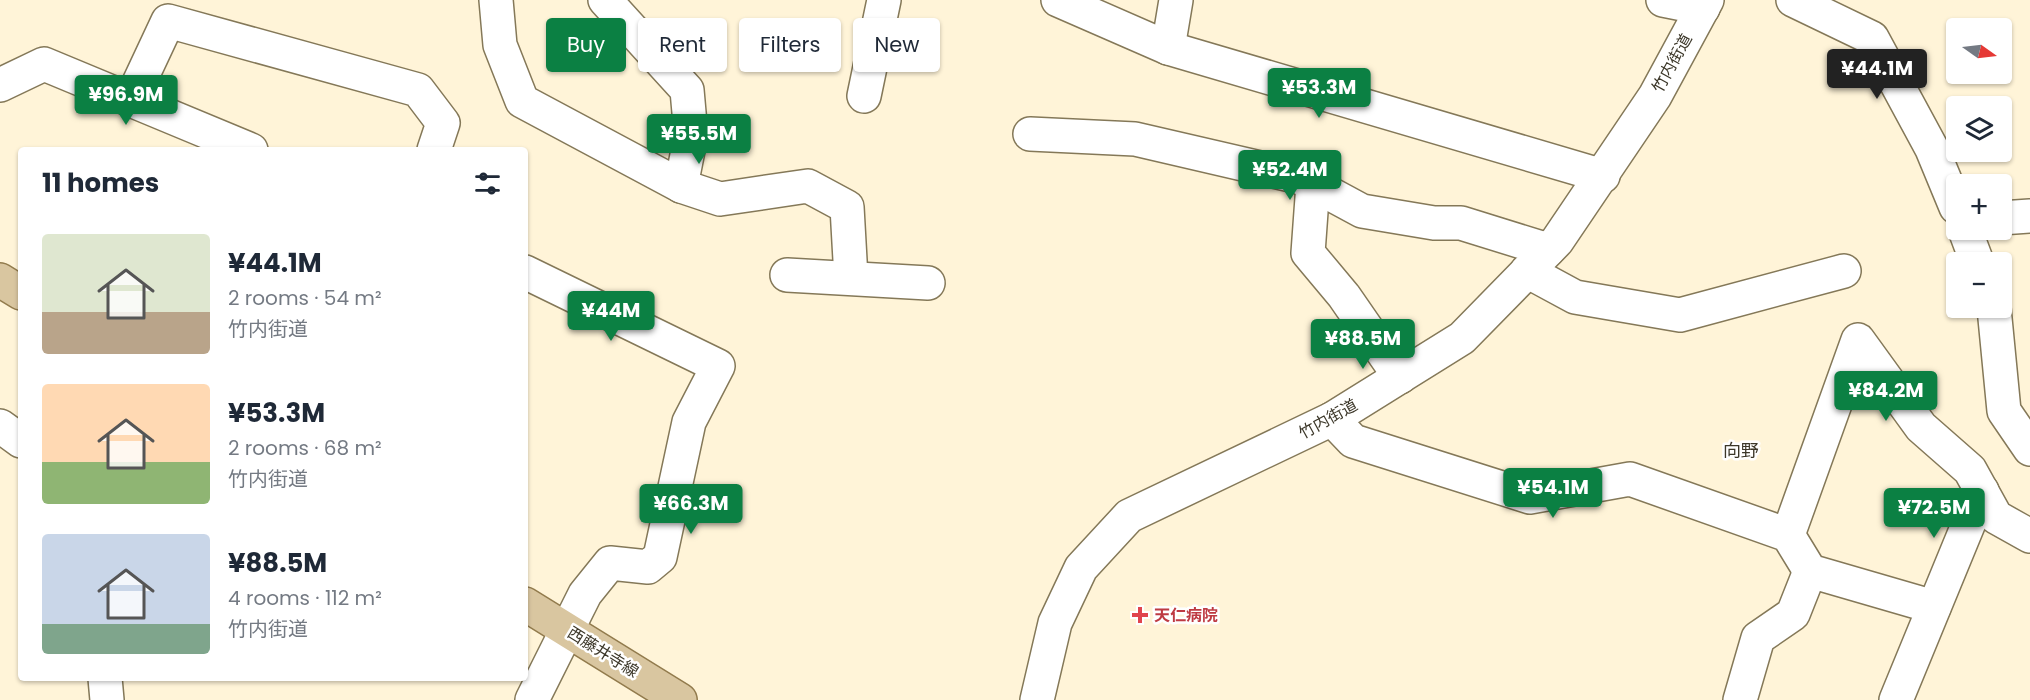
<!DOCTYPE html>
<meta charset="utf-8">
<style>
body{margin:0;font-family:Poppins,"Noto Sans JP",sans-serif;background:#f2f2f3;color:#1f2937;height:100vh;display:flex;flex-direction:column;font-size:22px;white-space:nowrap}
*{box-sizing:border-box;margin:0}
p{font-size:20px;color:#747a83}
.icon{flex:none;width:33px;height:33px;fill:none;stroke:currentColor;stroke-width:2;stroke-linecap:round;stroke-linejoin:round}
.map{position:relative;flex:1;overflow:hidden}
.sheet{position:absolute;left:18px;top:147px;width:510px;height:534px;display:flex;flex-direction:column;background:#fff;border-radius:6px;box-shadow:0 2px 4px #0004}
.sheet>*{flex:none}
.hud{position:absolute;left:546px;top:18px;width:570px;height:54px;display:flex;gap:12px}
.needle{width:39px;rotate:104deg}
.tools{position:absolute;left:1946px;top:18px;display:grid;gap:12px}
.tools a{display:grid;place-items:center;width:66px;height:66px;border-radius:6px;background:#fff;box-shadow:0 2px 4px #0004;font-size:30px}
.price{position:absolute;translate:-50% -51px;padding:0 14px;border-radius:6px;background:#0b8043;color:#fff;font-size:20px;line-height:39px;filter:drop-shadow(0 2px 3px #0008)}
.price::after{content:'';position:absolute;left:50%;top:36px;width:18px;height:14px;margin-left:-9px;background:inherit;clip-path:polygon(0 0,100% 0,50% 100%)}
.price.on{background:#222;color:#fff}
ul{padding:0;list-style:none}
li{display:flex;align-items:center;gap:18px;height:150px;padding:0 24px}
li span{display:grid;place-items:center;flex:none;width:168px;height:120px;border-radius:6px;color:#555}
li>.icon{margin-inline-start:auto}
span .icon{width:72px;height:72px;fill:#fffc;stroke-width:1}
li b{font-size:26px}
h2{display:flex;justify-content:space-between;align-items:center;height:72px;padding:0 24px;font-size:26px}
.pill{padding:0 21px;border-radius:6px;background:#fff;box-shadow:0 2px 4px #0004;font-size:21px;line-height:54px}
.pill.on{background:#0b8043;color:#fff}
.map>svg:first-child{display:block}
</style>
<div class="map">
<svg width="2030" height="700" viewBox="0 0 2030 700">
<rect width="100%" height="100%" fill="#fff4d8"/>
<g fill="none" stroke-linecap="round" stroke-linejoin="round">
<defs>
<g id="minor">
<polyline points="496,0 500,45 522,101 681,186 720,199 808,186 847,207 851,278"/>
<polyline points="605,0 687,90 691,135 681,186"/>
<polyline points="1058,0 1168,48 1603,176"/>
<polyline points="1663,0 1703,8"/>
<polyline points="1793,0 1872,38 1932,149 1956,207"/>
<polyline points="1168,48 1176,0"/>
<polyline points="0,85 44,64 251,150"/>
<polyline points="864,96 884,0"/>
<polyline points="131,100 168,21 418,90 443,123 434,150"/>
<polyline points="1030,134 1135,139 1299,177 1362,211 1434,223 1461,223 1548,250"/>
<polyline points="1313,184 1308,253 1344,296 1400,377"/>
<polyline points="2001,218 2030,216"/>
<polyline points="1965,230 1977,262"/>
<polyline points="1527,271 1575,297 1680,315 1844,271"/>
<polyline points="525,272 718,366 689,422 660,557 648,567 610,563 585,594 532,700"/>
<polyline points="787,275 928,283"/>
<polyline points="1994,308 2004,411 2030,449"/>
<polyline points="1332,419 1353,441 1530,497 1630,479 1788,535 1810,571 1934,607"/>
<polyline points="0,426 21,441"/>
<polyline points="1788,535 1858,340 1921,427 1970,470 1996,517 2030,536"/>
<polyline points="105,678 107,700"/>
<polyline points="1037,700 1055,623 1081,568 1129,516 1332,419 1462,338 1557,241 1655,96 1707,0"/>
<polyline points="1740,700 1758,638 1793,614 1810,571"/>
<polyline points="1896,700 1982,491"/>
</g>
<g id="major">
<polyline points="0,280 21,293"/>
<polyline points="525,604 680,700"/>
</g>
</defs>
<use href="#minor" stroke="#847858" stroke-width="36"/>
<use href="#major" stroke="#927b4d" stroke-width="36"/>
<use href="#minor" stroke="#fff" stroke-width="33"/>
<use href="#major" stroke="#d9c6a0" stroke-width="33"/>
</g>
<path fill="#e0444e" stroke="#fff" stroke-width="2" d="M1137 606h6v6h6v6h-6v6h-6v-6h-6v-6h6z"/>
<g text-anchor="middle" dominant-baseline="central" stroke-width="5" stroke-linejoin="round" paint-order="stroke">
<g font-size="16" fill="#3c3729" stroke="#fff">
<text transform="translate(1672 63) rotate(-61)">竹内街道</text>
<text transform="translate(1328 419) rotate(-29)">竹内街道</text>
<text transform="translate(603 652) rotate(32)">西藤井寺線</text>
</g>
<g font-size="16" font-weight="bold" fill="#be3a42" stroke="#fff" text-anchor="start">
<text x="1154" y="615">天仁病院</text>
</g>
<g font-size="18" fill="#3c3729" stroke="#fff">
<text x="1741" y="450">向野</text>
</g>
</g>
</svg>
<div class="tools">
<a><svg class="needle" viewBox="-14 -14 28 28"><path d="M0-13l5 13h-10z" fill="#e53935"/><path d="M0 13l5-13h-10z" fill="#747a83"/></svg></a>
<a><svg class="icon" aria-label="layers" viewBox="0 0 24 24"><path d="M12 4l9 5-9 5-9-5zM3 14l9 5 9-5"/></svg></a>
<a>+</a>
<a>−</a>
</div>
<b class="price on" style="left:1877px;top:100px">¥44.1M</b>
<b class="price" style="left:1319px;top:119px">¥53.3M</b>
<b class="price" style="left:126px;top:126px">¥96.9M</b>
<b class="price" style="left:699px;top:165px">¥55.5M</b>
<b class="price" style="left:1290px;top:201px">¥52.4M</b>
<b class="price" style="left:611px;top:342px">¥44M</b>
<b class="price" style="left:1363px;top:370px">¥88.5M</b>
<b class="price" style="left:1886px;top:422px">¥84.2M</b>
<b class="price" style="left:1553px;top:519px">¥54.1M</b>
<b class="price" style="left:691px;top:535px">¥66.3M</b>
<b class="price" style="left:1934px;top:539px">¥72.5M</b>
<div class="hud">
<a class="pill on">Buy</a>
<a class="pill">Rent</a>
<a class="pill">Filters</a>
<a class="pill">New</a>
</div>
<section class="sheet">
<h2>11 homes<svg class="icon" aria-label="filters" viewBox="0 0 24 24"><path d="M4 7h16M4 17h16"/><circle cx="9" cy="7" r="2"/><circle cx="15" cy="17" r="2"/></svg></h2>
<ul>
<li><span style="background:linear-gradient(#dfe7d0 65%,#b9a48a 0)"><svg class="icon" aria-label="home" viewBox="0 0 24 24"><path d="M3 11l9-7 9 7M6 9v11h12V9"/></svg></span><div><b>¥44.1M</b><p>2 rooms · 54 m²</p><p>竹内街道</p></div></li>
<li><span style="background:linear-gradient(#ffd9b3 65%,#8fb573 0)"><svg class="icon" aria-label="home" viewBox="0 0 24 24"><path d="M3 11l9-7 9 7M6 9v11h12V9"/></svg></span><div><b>¥53.3M</b><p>2 rooms · 68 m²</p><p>竹内街道</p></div></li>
<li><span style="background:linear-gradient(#c9d6e8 75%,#7fa58c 0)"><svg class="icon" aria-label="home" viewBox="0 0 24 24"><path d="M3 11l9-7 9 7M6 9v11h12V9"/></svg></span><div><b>¥88.5M</b><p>4 rooms · 112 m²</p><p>竹内街道</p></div></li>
</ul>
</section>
</div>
